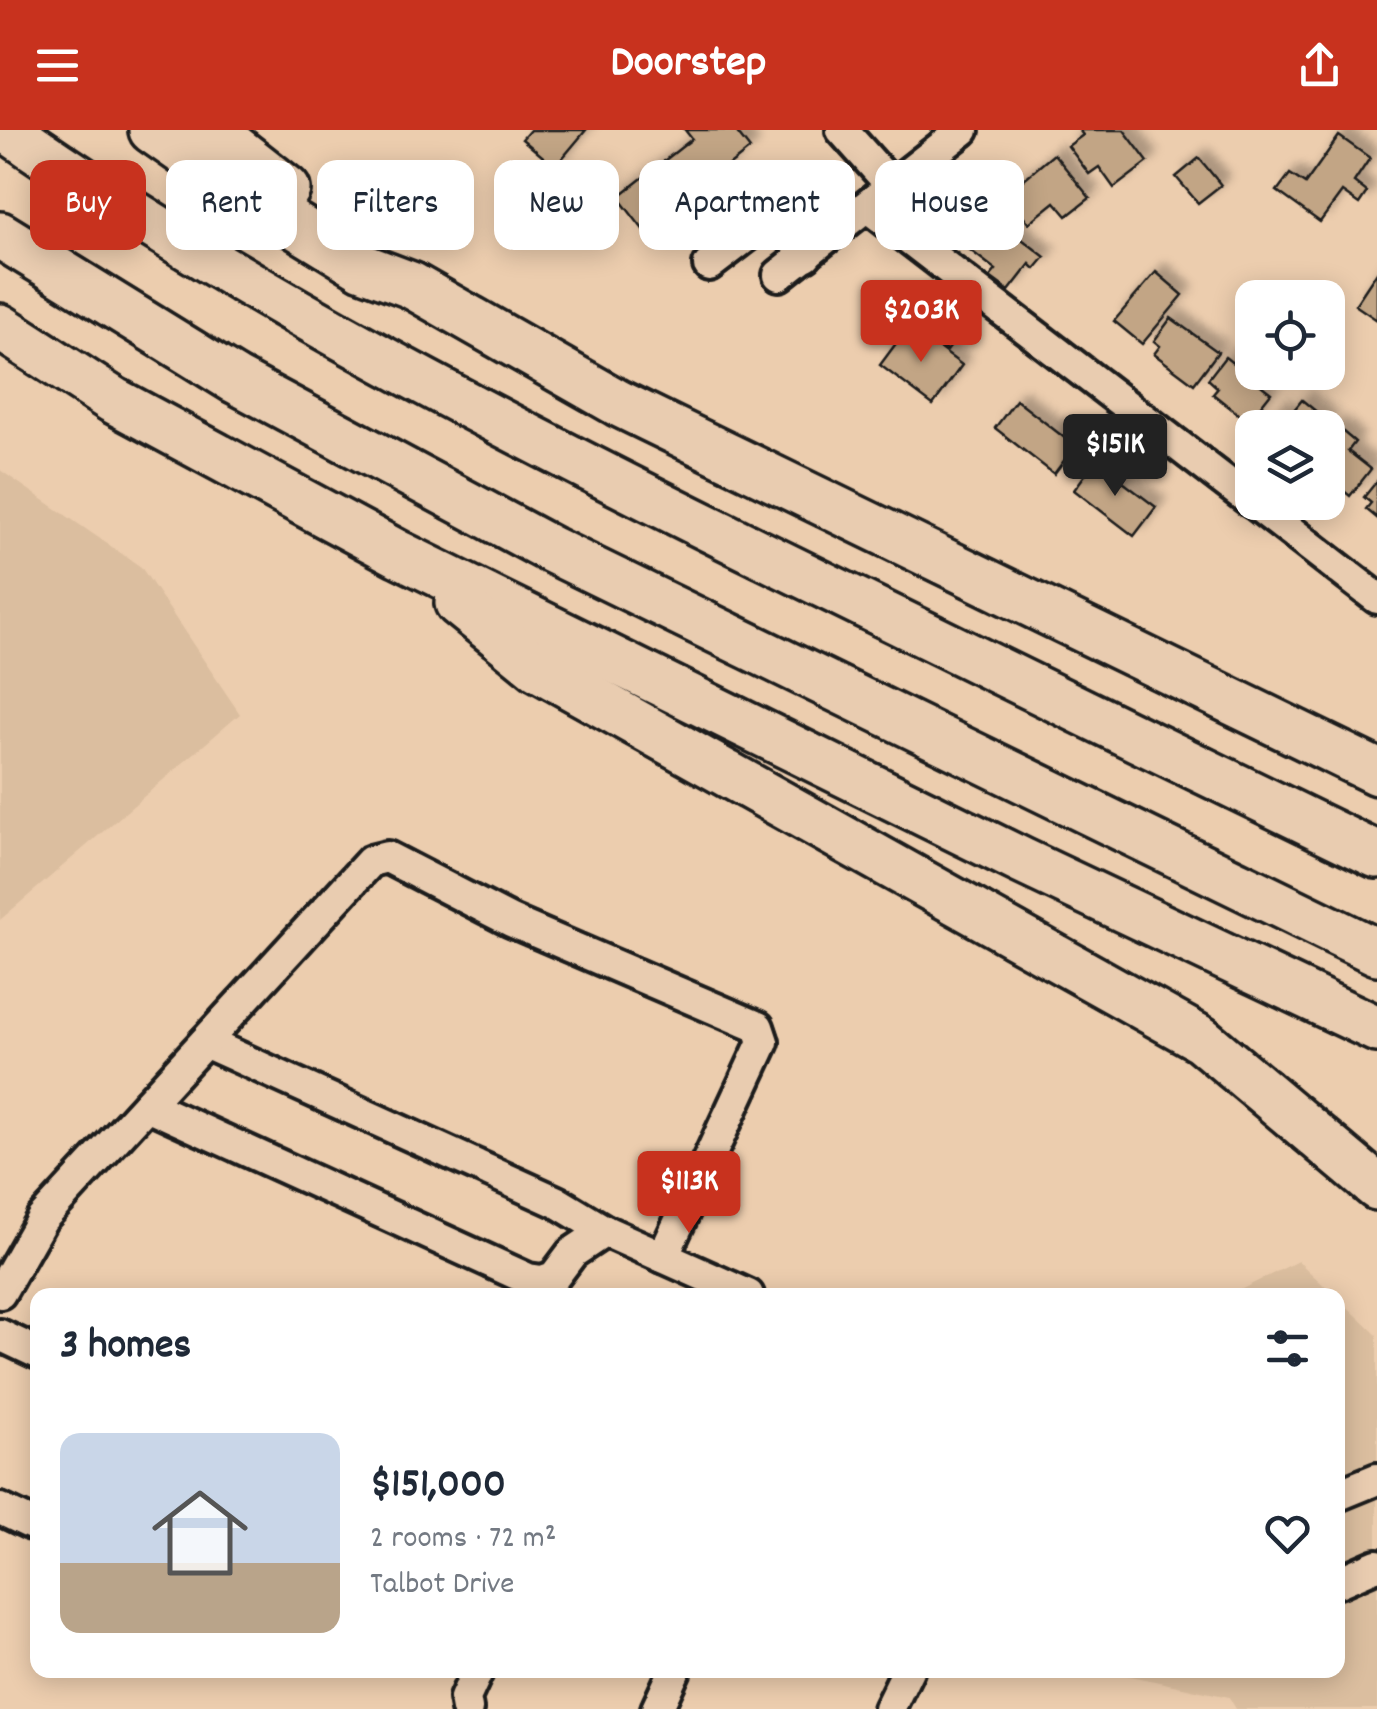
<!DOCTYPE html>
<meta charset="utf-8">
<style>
body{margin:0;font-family:Dekko,sans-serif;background:#f6f6f7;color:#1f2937;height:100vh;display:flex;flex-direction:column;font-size:38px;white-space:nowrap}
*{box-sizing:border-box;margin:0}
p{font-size:32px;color:#747a83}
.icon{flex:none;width:55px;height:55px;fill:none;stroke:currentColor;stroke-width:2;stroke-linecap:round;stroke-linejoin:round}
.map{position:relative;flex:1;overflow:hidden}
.drawer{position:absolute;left:30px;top:1158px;width:1315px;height:390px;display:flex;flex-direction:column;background:#fff;border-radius:20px;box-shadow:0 5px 25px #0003}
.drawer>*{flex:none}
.banner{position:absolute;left:30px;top:30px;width:1318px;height:90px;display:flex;gap:20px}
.buttons{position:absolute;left:1235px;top:150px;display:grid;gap:20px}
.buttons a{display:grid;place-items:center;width:110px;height:110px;border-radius:20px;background:#fff;box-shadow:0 5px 25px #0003;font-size:50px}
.price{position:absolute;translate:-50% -85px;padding:0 22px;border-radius:10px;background:#c8321e;color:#fff;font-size:32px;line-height:65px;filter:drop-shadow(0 2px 5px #0008)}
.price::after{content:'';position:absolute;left:50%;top:60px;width:30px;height:22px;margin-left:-15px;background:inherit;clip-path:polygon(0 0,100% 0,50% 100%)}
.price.active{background:#222;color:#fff}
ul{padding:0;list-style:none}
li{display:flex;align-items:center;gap:30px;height:250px;padding:0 30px}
li span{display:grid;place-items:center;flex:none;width:280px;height:200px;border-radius:20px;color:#555}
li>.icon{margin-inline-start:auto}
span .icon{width:120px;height:120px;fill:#fffc;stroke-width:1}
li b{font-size:42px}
h2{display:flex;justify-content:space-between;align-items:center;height:120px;padding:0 30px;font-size:42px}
.tag{padding:0 35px;border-radius:20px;background:#fff;box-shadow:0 5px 25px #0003;font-size:35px;line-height:90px}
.tag.active{background:#c8321e;color:#fff}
header{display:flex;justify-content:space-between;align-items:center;height:130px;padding:0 30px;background:#c8321e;color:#fff;font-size:45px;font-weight:700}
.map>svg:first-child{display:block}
</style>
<header><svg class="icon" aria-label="menu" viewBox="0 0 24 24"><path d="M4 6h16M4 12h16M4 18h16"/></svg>Doorstep<svg class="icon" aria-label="share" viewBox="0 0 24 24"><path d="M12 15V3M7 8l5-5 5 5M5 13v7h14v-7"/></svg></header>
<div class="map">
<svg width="1377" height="1579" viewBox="0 0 1377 1579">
<defs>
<filter id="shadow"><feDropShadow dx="9" dy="-9" stdDeviation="5" flood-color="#0004"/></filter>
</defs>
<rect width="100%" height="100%" fill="#eccdae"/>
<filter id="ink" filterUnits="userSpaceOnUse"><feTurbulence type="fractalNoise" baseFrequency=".01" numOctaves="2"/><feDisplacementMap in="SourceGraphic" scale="20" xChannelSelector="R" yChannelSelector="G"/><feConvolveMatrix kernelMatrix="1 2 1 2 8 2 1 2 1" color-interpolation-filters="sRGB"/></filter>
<g filter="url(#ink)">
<g fill="#dbbe9f">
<polygon points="0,340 141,437 240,584 0,790"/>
<polygon points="1298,1131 1334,1165 1230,1165"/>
<polygon points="1338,1168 1377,1205 1377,1579 1236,1579 1229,1567 1103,1540 1338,1540"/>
</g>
<g fill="#c2a585" stroke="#1c1c1c" stroke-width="2.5" filter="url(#shadow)">
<polygon points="530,0 586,0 555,37 522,9"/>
<polygon points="685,0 735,0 750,19 645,102 618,67 692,9"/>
<polygon points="1079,0 1124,0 1148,32 1114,58 1099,37 1089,44 1068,16 1083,5"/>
<polygon points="1339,6 1370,28 1354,52 1367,62 1359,74 1342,62 1320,92 1277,61 1290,44 1305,54"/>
<polygon points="1054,24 1090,68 1067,86 1055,72 1029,93 1006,64"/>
<polygon points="1199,28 1221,55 1198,73 1176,47"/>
<polygon points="982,78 1045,127 1035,139 1030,134 1009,161 990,147 996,140 957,110"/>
<polygon points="1156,142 1183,165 1142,214 1114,191"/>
<polygon points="1377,142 1377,190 1355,175"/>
<polygon points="923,162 940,176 924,197 907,184"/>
<polygon points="944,185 963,200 947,221 928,207"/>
<polygon points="1171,188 1218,222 1194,254 1154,224 1160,216 1154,211"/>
<polygon points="909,196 962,235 933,275 880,235"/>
<polygon points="1225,227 1271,263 1248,292 1213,264 1218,258 1208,249"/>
<polygon points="1016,270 1075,316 1054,344 995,298"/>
<polygon points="1302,270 1329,292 1324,298 1263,298 1279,278 1289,286"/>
<polygon points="1336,296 1355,312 1348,321 1371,339 1350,366 1328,348 1328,307"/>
<polygon points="1095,331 1156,377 1134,406 1074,360"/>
<polygon points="1377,351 1377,388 1366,379 1371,373 1364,367"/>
</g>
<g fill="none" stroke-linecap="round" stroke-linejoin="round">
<defs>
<g id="minor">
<polyline points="842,0 892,56"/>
<polyline points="868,77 1252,372"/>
<polyline points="709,135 773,86 806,125"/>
<polyline points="779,145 963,0"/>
<polyline points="1253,372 1377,468"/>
<polyline points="205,912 557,1072 605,1101 748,1165"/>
<polyline points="147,975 528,1149 542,1151 554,1147 572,1123 605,1101"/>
<polyline points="0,1163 42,1089 371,731 387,727 511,791 758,897 763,912 663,1127"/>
<polyline points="0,1205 38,1223"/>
<polyline points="1338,1365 1377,1349"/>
<polyline points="0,1379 38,1397"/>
<polyline points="1338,1452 1377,1435"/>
<polyline points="467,1579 465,1568 478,1540"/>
<polyline points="657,1579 675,1540"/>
<polyline points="889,1579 908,1540"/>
</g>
<g id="highway">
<path d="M 8,0 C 249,168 512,301 775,431 C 975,529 1176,628 1377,725"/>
<polyline points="152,0 239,61 363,137 411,155 618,273 1377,642"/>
<polyline points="212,0 287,59"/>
<polyline points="0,105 235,250 552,420 1377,822"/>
<polyline points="0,197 113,270 399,424 1022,731 1377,899"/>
<polyline points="458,473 538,538 1201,909 1377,1057"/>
</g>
</defs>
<use href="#minor" stroke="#1c1c1c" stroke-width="38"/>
<use href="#highway" stroke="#1c1c1c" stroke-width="52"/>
<use href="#minor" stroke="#e9ccb0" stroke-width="30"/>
<use href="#highway" stroke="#e9ccb0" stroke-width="45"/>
</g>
</g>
</svg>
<div class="buttons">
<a><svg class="icon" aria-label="locate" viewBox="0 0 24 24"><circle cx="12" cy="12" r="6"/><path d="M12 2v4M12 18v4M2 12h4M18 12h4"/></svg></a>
<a><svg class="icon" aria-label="layers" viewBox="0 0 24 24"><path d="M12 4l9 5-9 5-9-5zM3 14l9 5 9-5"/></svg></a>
</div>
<b class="price" style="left:921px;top:235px">$203K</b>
<b class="price active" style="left:1115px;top:369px">$151K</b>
<b class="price" style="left:689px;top:1106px">$113K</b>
<div class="banner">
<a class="tag active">Buy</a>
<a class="tag">Rent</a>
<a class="tag">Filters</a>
<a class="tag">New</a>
<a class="tag">Apartment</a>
<a class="tag">House</a>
</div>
<section class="drawer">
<h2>3 homes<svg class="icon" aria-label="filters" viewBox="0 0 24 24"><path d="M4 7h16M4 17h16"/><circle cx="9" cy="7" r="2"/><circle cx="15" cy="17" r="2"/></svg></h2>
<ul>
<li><span style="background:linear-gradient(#c9d6e8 65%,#b9a48a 0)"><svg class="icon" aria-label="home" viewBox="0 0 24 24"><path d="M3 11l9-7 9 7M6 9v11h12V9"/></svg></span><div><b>$151,000</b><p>2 rooms · 72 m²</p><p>Talbot Drive</p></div><svg class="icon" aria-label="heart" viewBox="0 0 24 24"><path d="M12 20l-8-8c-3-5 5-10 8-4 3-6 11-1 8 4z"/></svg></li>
</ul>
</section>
</div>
